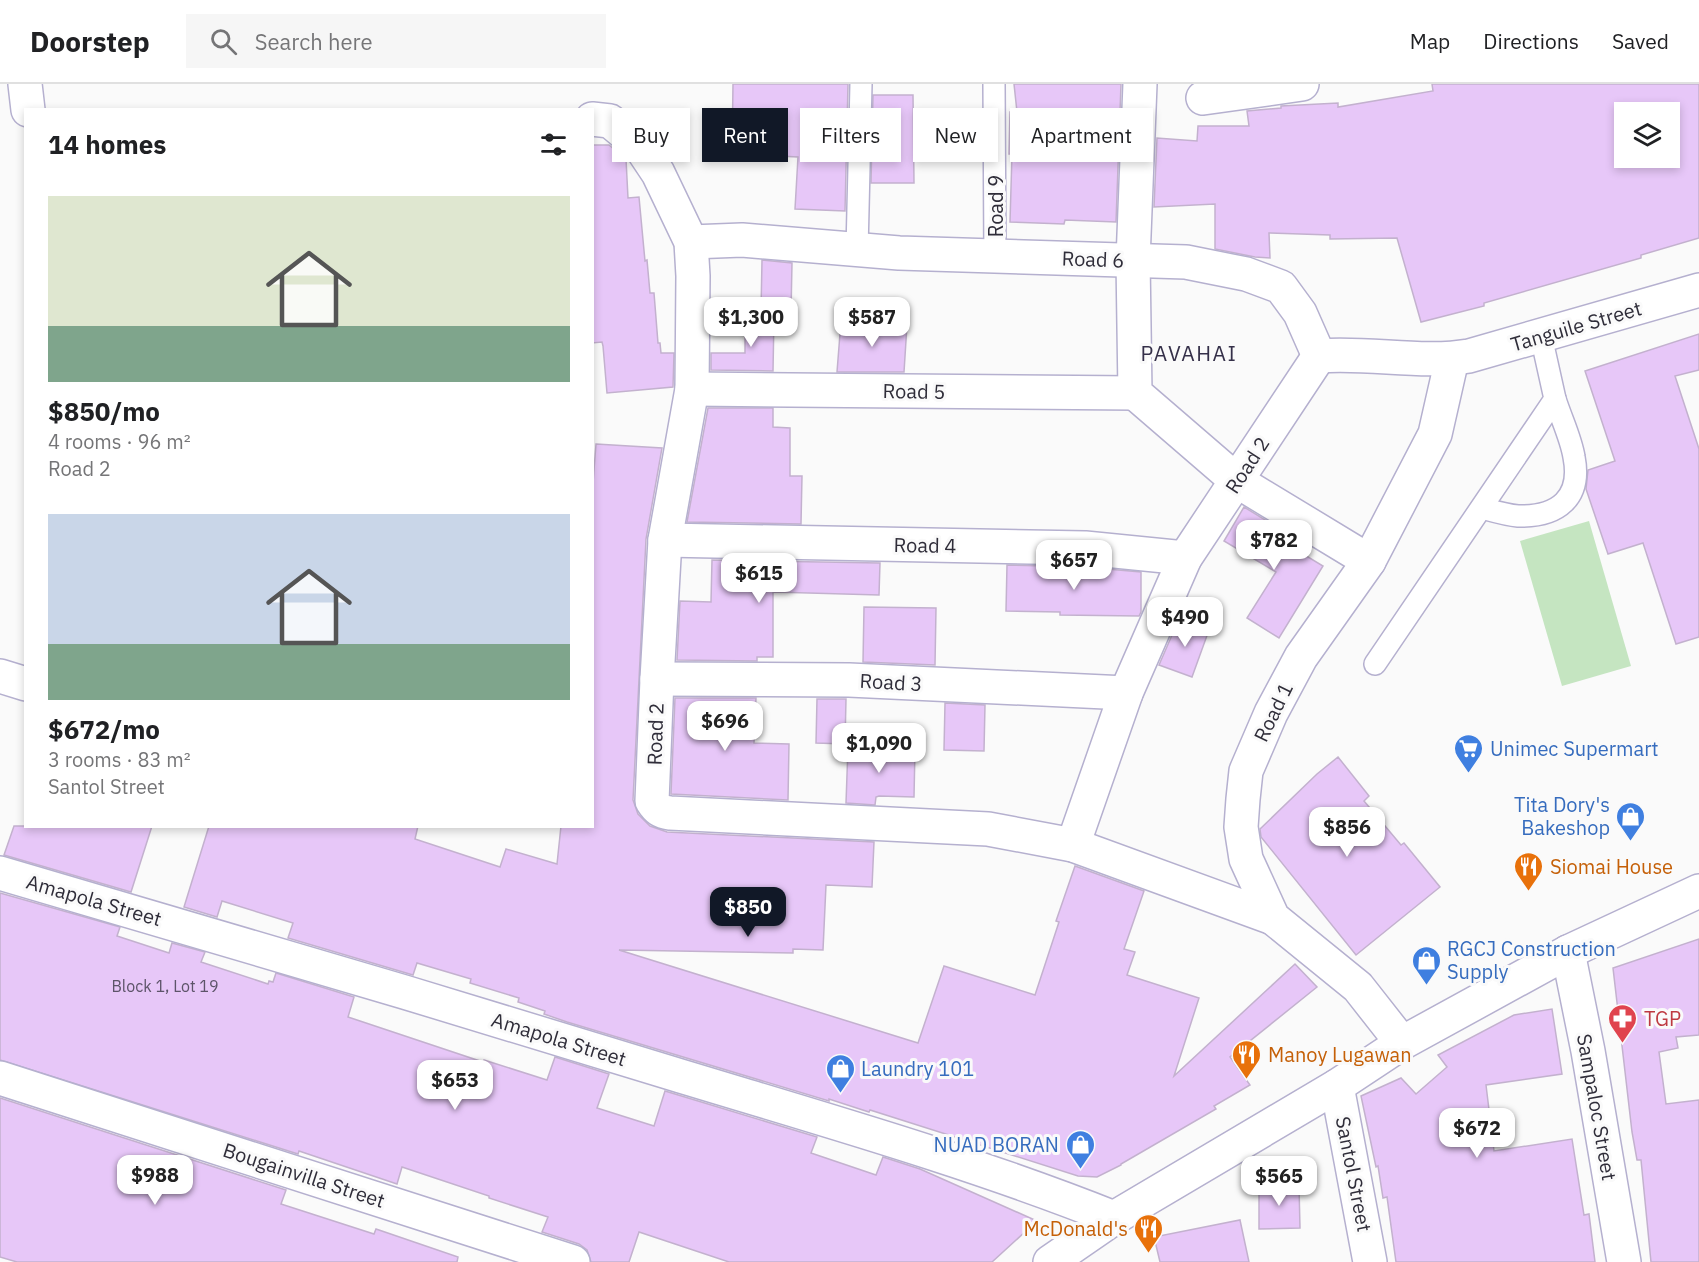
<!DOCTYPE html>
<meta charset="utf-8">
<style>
body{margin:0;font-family:"IBM Plex Sans",sans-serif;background:#f6f6f6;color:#202124;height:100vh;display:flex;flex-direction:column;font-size:22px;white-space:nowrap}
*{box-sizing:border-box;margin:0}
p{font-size:20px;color:#757577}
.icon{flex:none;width:33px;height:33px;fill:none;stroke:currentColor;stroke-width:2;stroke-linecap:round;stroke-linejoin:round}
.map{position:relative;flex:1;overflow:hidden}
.details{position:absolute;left:24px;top:24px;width:570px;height:720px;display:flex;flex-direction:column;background:#fff;border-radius:0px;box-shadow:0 3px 9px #0003}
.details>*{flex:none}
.banner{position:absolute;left:612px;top:24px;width:570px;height:54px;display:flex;gap:12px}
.fabs{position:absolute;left:1614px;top:18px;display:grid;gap:12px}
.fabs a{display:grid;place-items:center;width:66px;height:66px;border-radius:0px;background:#fff;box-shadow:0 3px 9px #0003;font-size:30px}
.price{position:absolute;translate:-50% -51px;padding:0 14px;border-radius:12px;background:#fff;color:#222;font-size:20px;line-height:39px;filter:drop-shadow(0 2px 3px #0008)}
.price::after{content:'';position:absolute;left:50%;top:36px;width:18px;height:14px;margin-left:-9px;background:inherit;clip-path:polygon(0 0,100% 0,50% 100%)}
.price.active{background:#111827;color:#fff}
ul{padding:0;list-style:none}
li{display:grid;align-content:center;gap:12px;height:318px;padding:0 24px}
li span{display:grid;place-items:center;height:186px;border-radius:0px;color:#555}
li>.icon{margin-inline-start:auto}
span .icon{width:108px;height:108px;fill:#fffc;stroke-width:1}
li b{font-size:26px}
h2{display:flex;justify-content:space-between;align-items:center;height:72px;padding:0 24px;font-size:26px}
.chip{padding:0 21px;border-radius:0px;background:#fff;box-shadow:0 3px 9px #0003;font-size:21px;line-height:54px}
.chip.active{background:#111827;color:#fff}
header{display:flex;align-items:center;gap:36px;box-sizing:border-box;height:84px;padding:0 30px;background:#fff;border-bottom:2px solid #e0e0e0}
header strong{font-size:28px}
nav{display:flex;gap:33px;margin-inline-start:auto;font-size:21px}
.search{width:420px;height:54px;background:#f6f6f6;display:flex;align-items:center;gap:15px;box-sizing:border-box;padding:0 21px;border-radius:0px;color:#757577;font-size:22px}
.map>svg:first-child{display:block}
</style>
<header>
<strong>Doorstep</strong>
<div class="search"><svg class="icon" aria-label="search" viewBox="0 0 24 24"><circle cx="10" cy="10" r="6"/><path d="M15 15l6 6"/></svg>Search here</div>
<nav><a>Map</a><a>Directions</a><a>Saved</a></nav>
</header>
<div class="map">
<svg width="1699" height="1178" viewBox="0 0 1699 1178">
<rect width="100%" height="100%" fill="#fafafa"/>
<polygon fill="#c5e5c1" points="1589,437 1631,582 1562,602 1520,457"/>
<g fill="#e7c7f8" stroke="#c3b1ce" stroke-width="1.5" fill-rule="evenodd">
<polygon points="733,0 848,0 845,127 795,125 798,73 732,70"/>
<polygon points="1014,0 1121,0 1116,138 1065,136 1064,140 1010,138 1012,70 1009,70 1010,28 1017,28"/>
<path d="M 1432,0 L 1699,0 L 1699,154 L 1641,171 L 1641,174 L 1484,219 L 1484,222 L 1421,238 L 1397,154 L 1330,155 L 1330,151 L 1269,149 L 1270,174 L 1255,173 L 1215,165 L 1215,120 L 1154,123 L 1157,54 L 1197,57 L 1198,42 L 1249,42 L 1247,27 L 1281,24 L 1281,22 L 1338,19 L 1338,23 L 1433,7 ZM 1624,28 L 1670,28 L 1670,74 L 1624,74 Z"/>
<polygon points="873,11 913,11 914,99 871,99"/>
<polygon points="592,61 609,61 626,75 628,114 639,113 645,177 647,176 650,209 654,209 658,259 660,259 661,269 674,269 673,303 607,309 603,262 602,258 592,259"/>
<polygon points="762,176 792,179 791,228 761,227"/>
<polygon points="745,231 774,232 773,287 711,286 711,269 745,269"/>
<polygon points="841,237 907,241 904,288 837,288"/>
<polygon points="1699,250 1699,286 1675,292 1699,365 1699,553 1676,560 1643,459 1608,470 1586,405 1588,386 1615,377 1585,287"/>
<polygon points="708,324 773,324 773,343 790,344 790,392 802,392 801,440 687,438"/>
<polygon points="596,360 662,364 646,455 633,716 638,730 650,742 667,748 874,758 872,803 826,801 823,866 793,865 793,869 619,866 918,959 944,882 1035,911 1059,838 1056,837 1075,782 1144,807 1124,865 1135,868 1127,891 1199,914 1174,992 1295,880 1317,903 1230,973 1250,1001 1214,1022 1216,1025 1121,1080 1121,1081 1097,1093 1078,1092 870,1026 869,1028 829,1015 829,1017 567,938 544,930 545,927 518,918 519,914 470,899 471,895 417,879 413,891 288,854 293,839 222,817 217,833 184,823 209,742 418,742 415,755 500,783 506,765 557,780 561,742 592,742 592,412"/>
<polygon points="1244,423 1275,442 1270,450 1323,482 1279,554 1247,534 1276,488 1224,457"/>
<polygon points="712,476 880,479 879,511 773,508 773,573 757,573 757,577 677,576 680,517 711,518"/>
<polygon points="1007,481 1084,483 1141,488 1141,528 1139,532 1060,531 1060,528 1006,527"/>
<polygon points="864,523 936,524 935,581 863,578"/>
<polygon points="1179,535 1209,546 1192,593 1159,581"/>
<polygon points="675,614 756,614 754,659 789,660 788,716 671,710"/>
<polygon points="817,615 846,615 845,660 816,659"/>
<polygon points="945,619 985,621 984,667 944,666"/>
<polygon points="848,663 915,665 914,713 879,712 876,713 875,721 846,719"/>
<polygon points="1338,673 1369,712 1364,717 1401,761 1404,759 1440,803 1356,871 1261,753 1260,745 1317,690"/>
<polygon points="14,742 152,742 131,808 4,771"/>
<polygon points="0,809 120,843 117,852 169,869 172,859 205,868 201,878 268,900 269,897 273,898 276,889 354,913 348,933 483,978 484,976 547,996 555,973 609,990 597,1024 654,1042 665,1007 817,1053 811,1069 876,1091 883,1073 920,1085 1037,1137 992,1178 729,1178 639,1148 629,1178 591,1178 587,1166 579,1160 542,1148 548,1133 489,1114 489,1112 402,1083 397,1100 299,1067 298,1070 0,976"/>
<polygon points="1699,855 1699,951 1676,953 1678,964 1659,968 1666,1020 1699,1016 1699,1178 1651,1178 1641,1076 1637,1076 1632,1048 1613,884"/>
<polygon points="1552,925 1562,990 1486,1001 1494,1067 1572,1055 1584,1131 1589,1130 1595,1178 1396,1178 1387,1113 1383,1114 1378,1082 1376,1083 1361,1012 1401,994 1416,1010 1447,983 1438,971 1514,931"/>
<polygon points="0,1014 286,1106 281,1120 374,1150 376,1145 458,1173 457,1178 17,1178 0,1173"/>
<polygon points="1259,1102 1299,1102 1300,1144 1259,1145"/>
<polygon points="1240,1136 1249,1178 1160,1178 1154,1153"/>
</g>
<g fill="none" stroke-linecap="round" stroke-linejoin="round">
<defs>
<g id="service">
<polyline points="994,0 995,172"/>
<polyline points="857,166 861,0"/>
<path d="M 1482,424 C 1493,427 1506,431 1518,432 C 1558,433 1582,414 1574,373 C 1571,354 1561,334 1555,315"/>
<polyline points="1375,580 1555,315 1541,252"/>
</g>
<g id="minor">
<polyline points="25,0 28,26"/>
<polyline points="1140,0 1133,176 1135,309 1237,397 1369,477"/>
<polyline points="1203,14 1302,0"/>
<path d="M 592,35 L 610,37 L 640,62 L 658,89 L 691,158 L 693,192 L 692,305 L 665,456 L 657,595 L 652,717 C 657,725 661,728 670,729 L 988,745 L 1073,761 L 1273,834"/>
<path d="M 691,158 L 742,156 L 899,169 L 1186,178 L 1246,190 L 1281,203 L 1300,229 L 1319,272 C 1369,268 1423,280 1469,272 L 1699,206"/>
<polyline points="692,305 1135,309"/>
<polyline points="665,456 1085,464 1185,474"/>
<polyline points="0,592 26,600"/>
<polyline points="657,595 849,596 1126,609"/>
<polyline points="1073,761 1126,609 1185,474 1319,272"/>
<polyline points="1568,868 1588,967 1624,1178"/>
<polyline points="1402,959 1358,903 1273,834 1246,775 1241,743 1243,715 1246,687 1271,629 1301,573 1369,477 1435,350 1452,275"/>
<polyline points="0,994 573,1178"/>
<polyline points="1337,1002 1370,1178"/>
</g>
<g id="tertiary">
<path d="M 0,789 C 225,854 450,921 674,990 C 822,1035 971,1077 1114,1134"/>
<polyline points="1050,1178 1114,1134 1337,1002 1402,959 1568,868 1699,807"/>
</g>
</defs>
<use href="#service" stroke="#b5b0cf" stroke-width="24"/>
<use href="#minor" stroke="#b5b0cf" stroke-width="36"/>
<use href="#tertiary" stroke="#b5b0cf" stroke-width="36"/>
<use href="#service" stroke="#fff" stroke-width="21"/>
<use href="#minor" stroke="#fff" stroke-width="33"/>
<use href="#tertiary" stroke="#fff" stroke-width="33"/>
</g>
<defs>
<symbol id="supermarket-pin" viewBox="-11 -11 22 30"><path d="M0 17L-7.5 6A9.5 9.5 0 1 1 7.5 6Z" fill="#3f7fe0" stroke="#fafafa"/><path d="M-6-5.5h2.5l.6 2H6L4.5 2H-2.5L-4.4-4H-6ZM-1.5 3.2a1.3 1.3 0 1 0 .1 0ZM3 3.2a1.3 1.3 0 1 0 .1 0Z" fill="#fff"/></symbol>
<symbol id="shop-pin" viewBox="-11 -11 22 30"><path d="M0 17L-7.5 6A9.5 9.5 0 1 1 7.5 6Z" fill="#3f7fe0" stroke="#fafafa"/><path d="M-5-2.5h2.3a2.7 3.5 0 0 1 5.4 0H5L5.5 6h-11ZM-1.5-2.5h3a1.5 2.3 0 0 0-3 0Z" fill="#fff"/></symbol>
<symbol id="restaurant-pin" viewBox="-11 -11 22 30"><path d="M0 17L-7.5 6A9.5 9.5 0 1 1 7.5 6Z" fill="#e8710a" stroke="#fafafa"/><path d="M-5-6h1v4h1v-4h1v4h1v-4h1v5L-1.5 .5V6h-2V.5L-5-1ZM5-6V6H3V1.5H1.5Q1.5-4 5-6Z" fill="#fff"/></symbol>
<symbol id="pharmacy-pin" viewBox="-11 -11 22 30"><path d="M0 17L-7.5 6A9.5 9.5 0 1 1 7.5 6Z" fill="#e0444e" stroke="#fafafa"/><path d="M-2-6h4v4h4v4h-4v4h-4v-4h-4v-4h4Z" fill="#fff"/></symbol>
</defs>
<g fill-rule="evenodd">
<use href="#supermarket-pin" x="1452" y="648" width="33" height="45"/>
<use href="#shop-pin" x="1614" y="716" width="33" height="45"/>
<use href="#restaurant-pin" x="1512" y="766" width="33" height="45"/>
<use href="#shop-pin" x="1410" y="860" width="33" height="45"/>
<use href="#pharmacy-pin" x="1606" y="918" width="33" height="45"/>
<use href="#restaurant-pin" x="1230" y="954" width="33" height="45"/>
<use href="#shop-pin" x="824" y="968" width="33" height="45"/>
<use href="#shop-pin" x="1064" y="1044" width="33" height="45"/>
<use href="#restaurant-pin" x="1132" y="1128" width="33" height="45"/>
</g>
<g text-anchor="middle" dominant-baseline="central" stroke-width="6" stroke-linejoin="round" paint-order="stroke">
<g font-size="16" fill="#5d5469">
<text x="165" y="902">Block 1, Lot 19</text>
</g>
<g font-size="20" fill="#2f2d39" stroke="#fafafa">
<text transform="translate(995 122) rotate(-90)">Road 9</text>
<text transform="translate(1093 175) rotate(2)">Road 6</text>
<text transform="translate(1576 242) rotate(-16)">Tanguile Street</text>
<text transform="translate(914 307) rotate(1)">Road 5</text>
<text transform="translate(1247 381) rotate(-57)">Road 2</text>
<text transform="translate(925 461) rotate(1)">Road 4</text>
<text transform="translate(891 598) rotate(3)">Road 3</text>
<text transform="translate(1273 628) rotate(-64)">Road 1</text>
<text transform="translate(655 650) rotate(-88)">Road 2</text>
<text transform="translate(94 816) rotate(16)">Amapola Street</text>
<text transform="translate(559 955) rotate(17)">Amapola Street</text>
<text transform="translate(1597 1023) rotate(80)">Sampaloc Street</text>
<text transform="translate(1354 1090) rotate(79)">Santol Street</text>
<text transform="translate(304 1091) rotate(18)">Bougainvilla Street</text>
</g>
<g font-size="20" fill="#366cbe" stroke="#fafafa" text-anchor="start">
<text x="1490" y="664">Unimec Supermart</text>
<text x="1610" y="720" text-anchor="end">Tita Dory's<tspan x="1610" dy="23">Bakeshop</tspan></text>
<text x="1447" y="864">RGCJ Construction<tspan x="1447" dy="23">Supply</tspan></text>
<text x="861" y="984">Laundry 101</text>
<text x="1059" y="1060" text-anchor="end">NUAD BORAN</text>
</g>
<g font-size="20" fill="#c56008" stroke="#fafafa" text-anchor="start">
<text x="1550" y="782">Siomai House</text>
<text x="1268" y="970">Manoy Lugawan</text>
<text x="1128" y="1144" text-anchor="end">McDonald's</text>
</g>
<g font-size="20" fill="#be3a42" stroke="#fafafa" text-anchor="start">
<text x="1644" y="934">TGP</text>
</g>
<g font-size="21" letter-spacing="1.5" fill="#353049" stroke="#fafafa">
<text x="1189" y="269">PAVAHAI</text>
</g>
</g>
</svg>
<div class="fabs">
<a><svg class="icon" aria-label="layers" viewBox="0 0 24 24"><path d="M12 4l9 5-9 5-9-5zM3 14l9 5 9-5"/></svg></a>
</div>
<b class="price" style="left:751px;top:264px">$1,300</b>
<b class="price" style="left:872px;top:264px">$587</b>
<b class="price" style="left:1274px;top:487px">$782</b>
<b class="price" style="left:1074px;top:507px">$657</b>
<b class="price" style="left:759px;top:520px">$615</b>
<b class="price" style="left:1185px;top:564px">$490</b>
<b class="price" style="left:725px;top:668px">$696</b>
<b class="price" style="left:879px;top:690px">$1,090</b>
<b class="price" style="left:1347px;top:774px">$856</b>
<b class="price active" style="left:748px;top:854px">$850</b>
<b class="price" style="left:455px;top:1027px">$653</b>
<b class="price" style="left:1477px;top:1075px">$672</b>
<b class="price" style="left:155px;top:1122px">$988</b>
<b class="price" style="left:1279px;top:1123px">$565</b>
<div class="banner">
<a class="chip">Buy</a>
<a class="chip active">Rent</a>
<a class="chip">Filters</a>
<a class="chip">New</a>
<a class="chip">Apartment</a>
</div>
<section class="details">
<h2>14 homes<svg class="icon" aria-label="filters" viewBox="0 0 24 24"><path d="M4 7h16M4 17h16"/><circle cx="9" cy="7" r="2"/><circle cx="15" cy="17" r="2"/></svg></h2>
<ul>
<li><span style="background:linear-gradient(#dfe7d0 70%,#7fa58c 0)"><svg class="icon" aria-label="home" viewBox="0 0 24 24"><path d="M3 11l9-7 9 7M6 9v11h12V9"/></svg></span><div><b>$850/mo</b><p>4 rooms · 96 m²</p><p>Road 2</p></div></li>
<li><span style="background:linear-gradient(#c9d6e8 70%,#7fa58c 0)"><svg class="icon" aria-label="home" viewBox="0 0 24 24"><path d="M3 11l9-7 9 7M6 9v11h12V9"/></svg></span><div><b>$672/mo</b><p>3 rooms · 83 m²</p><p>Santol Street</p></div></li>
</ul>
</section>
</div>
